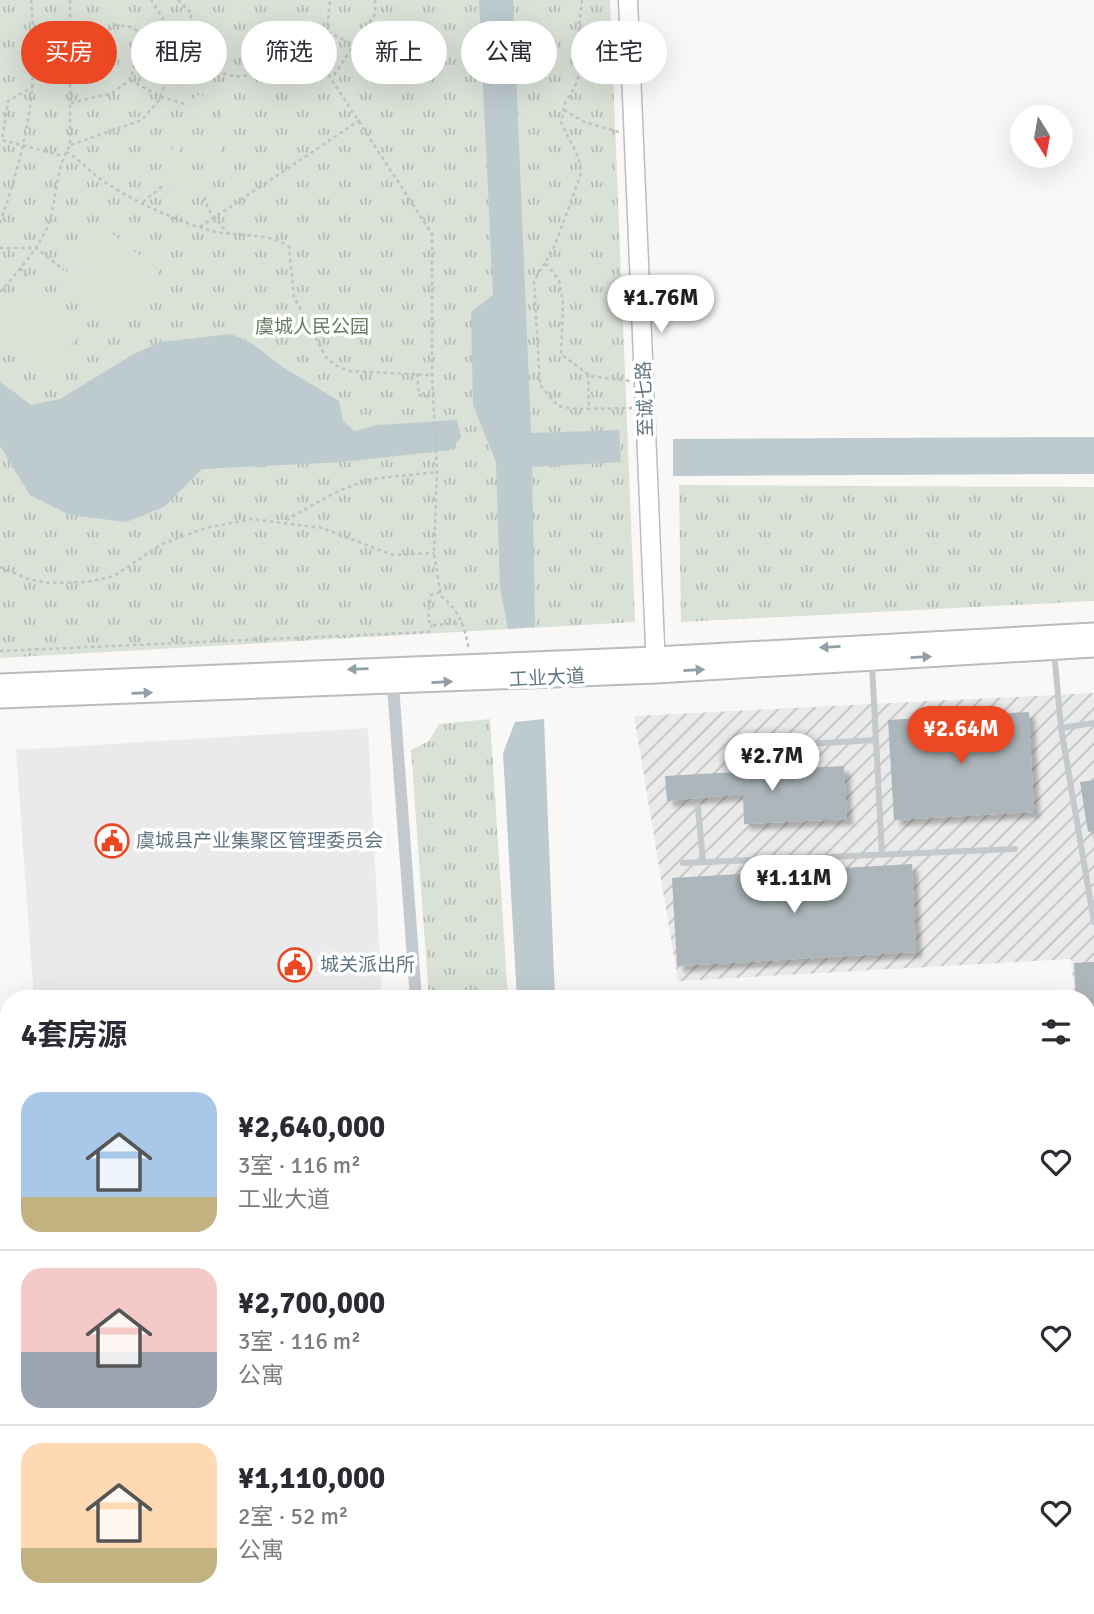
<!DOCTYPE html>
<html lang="zh">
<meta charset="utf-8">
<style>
body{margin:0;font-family:Signika,"Noto Sans SC",sans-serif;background:#f2f2f3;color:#2b2b33;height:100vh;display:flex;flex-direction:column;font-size:26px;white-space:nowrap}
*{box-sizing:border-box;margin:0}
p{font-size:23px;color:#7c7c81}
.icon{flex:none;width:38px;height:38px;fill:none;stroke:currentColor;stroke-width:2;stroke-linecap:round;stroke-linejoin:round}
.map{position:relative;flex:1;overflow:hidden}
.drawer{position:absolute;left:0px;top:990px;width:1096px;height:625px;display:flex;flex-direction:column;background:#fff;border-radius:28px 28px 0 0;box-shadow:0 7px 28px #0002}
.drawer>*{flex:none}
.guide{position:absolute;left:21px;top:21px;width:700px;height:63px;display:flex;gap:14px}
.needle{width:46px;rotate:169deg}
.buttons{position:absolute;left:1010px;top:105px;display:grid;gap:14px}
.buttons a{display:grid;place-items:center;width:63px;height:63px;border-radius:50%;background:#fff;box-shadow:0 7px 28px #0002;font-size:35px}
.price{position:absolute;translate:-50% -60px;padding:0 16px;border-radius:24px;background:#fff;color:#222;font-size:23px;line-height:46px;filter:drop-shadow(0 2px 4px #0008)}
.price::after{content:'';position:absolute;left:50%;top:42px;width:21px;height:16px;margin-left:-10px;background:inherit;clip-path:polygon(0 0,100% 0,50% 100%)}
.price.selected{background:#eb4823;color:#fff}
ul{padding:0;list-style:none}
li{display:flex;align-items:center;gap:21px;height:175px;padding:0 21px}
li+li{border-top:2px solid #e1e1e2}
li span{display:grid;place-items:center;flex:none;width:196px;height:140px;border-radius:21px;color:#555}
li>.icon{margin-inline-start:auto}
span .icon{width:84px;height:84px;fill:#fffc;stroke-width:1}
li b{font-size:30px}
h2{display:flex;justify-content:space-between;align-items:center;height:84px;padding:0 21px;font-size:30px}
.chip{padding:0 24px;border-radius:32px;background:#fff;box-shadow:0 7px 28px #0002;font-size:24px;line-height:63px}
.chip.selected{background:#eb4823;color:#fff}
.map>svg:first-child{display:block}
</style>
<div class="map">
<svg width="1094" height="1614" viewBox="0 0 1094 1614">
<defs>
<pattern id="industrial-furrows" width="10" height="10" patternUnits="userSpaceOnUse" patternTransform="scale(1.75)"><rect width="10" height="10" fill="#e9eae9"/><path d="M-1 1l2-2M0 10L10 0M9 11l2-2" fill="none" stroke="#c0c2c2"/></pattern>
<pattern id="grass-tufts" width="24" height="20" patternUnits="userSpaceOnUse" patternTransform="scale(1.75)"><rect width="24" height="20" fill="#dae1d7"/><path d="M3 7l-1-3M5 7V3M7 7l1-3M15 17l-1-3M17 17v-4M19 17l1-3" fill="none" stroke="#b4bbb4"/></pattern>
<filter id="shadow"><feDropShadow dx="6" dy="6" stdDeviation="2" flood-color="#0004"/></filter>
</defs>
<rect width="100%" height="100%" fill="#f9f8f6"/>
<polygon fill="#e9eae9" points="368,728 382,999 34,999 16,750"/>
<g fill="url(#industrial-furrows)">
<polygon points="1094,693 1094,1234 1087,1234 1087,999 1075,999 1071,959 678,981 634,716"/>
<polygon points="0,1128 9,1128 9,1296 0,1297"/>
<polygon points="1087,1295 1094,1295 1094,1614 649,1614 648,1607 1087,1606"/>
<polygon points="0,1417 9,1482 9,1606 25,1607 26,1614 0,1614"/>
</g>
<g fill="url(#grass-tufts)">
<polygon points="0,0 610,0 635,622 0,658"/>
<polygon points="679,485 1094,487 1094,601 681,622"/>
<polygon points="490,719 508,999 429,999 411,750 429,741 439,724"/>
<rect x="469" y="1607" width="70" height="7"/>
</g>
<g fill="#dae1d7" fill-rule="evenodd">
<path d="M 195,95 L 219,97 L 228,105 L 231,102 L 239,104 L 203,195 L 195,190 L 177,191 L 163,177 L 163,170 ZM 207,105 L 220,109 L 222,122 L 201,177 L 194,182 L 182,182 L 173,172 L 174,165 L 198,109 Z"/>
<polygon points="104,227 159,271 120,320 64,275"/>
<polygon points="31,282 86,326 47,374 0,337 0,320"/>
</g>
<g fill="#bdcace">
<polygon points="479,0 513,0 531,433 619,430 621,462 532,467 535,627 508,629 500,587 496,462 473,405 471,312 493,295"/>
<polygon points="231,334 253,344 281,366 339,401 343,421 354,431 378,425 457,420 461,437 451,450 342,462 202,469 164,507 126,522 70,515 30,495 0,446 0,382 31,405 60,399 132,355 160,342"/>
<polygon points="1094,437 1094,474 673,476 673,439"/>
<polygon points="544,719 555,999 517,999 503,753 515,722"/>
<rect x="548" y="1607" width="33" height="7"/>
</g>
<g fill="#acb6bb" filter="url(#shadow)">
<polygon points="1029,712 1034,812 894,820 888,720"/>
<polygon points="844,766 847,819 744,824 743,794 667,801 665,776"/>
<polygon points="1094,780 1094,831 1088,832 1080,782"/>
<polygon points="912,864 916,952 677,966 672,878"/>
<polygon points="1094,962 1094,999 1076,999 1074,963"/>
</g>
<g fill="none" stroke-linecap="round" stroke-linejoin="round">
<defs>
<polyline id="secondary" points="628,0 656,669"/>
<g id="primary">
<polyline points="0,684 655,657 1094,633"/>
<polyline points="0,698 656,673 1094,647"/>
</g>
</defs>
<use href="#secondary" stroke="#b8bec2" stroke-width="21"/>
<use href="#primary" stroke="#b7bcc0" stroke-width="23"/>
<g stroke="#bfc2c4" stroke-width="2.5" stroke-dasharray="3.5 3.5" stroke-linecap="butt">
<polyline points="582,0 579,27 581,69 575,87 565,103 561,122 579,159 581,174 555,245 545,263 559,280 563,303 561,354 590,376 630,381"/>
<polyline points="328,32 356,46"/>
<path d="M 180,50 C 196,59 215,74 235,76 C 252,79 312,52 326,41 L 330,0"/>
<path d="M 313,51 L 432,234 L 432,375 L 437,472 L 434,553 L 441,596 C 460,611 464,626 469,649"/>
<polyline points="71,61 115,25 132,27 149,39"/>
<polyline points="334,75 375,14 375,0"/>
<polyline points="130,80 161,97 185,104"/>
<polyline points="34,86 8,101 2,140 63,156"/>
<polyline points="71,103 112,93 130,80 136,60 163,18 151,0"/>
<polyline points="564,110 584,122 619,132"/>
<polyline points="71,145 142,120 159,100 192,14 178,0"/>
<path d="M 66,152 C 78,158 84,166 95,175 C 119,195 186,226 217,232 C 241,237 269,232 289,247 L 294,297 L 326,357 L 335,365 L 349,371 L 431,375"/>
<polyline points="204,197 209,210 228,234"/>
<polyline points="143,202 164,185"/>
<path d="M 0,223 C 28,141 39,87 31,0"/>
<polyline points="200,227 360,120"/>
<polyline points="0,248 36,248 64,270"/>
<polyline points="545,263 534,281 540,385 558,406 576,409 632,408"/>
<polyline points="20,268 29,279"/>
<path d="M 0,292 C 19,270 40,248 50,220 C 57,196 56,166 70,146 L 70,0"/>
<polyline points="417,374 419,395 433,397"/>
<polyline points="588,374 589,408"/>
<polyline points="286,520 338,491 371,479 437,472"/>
<polyline points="0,567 28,579 48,583 87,582 114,576 162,544 178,538 206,528 252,519 322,528 393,555 434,553"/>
<polyline points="440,592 431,595 428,620 432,625 463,623"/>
<polyline points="0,651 428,632 432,625"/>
</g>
<g stroke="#c3c9cc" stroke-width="6">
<polyline points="1054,651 1061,728 1094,922"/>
<polyline points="872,664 882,854"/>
<polyline points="1061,728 1094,723"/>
<polyline points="751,747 876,740"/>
<polyline points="698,807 703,862"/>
<polyline points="683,863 1015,849"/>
<polyline points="1087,1120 1094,1119"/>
<polyline points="1093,1571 1094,1571"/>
<polyline points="676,1606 677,1614"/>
<polyline points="959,1606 960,1614"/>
</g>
<g stroke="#c3c9cc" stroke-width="12">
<polyline points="393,685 416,999"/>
<polyline points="459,1606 459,1614"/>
</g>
<g stroke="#c3c9cc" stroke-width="16">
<polyline points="1087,1261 1094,1261"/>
<polyline points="0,1318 9,1317"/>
</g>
<use href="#secondary" stroke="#fff" stroke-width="18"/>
<use href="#primary" stroke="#fff" stroke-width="19"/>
</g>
<defs><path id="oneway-solid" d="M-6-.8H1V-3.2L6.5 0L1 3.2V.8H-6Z" transform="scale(1.75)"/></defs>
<g fill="#919fa8">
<use href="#oneway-solid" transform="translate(830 647) rotate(177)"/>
<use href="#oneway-solid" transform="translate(921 657) rotate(-3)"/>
<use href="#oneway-solid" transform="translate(358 669) rotate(178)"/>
<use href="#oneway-solid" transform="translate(694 670) rotate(-3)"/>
<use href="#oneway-solid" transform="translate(442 682) rotate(-3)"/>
<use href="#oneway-solid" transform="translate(142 693) rotate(-2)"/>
</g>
<defs>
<symbol id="civic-ring" viewBox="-11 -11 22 22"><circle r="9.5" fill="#fff" stroke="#eb4823" stroke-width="1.5"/><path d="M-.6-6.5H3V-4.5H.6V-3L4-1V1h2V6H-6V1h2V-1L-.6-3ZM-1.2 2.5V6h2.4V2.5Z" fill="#eb4823"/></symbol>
</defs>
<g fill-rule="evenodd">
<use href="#civic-ring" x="93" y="822" width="38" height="38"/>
<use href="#civic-ring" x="276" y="946" width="38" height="38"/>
</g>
<g text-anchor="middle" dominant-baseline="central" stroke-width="7" stroke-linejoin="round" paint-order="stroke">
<g font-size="19" fill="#677a61" stroke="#fff">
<text x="312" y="327">虞城人民公园</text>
</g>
<g font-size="19" fill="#627682" stroke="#fff">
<text transform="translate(645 399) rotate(-92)">至诚七路</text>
<text transform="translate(547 678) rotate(-3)">工业大道</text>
</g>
<g font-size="19" fill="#627682" stroke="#fff" text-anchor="start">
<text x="136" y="841">虞城县产业集聚区管理委员会</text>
<text x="320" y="965">城关派出所</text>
</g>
</g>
</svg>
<div class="buttons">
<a><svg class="needle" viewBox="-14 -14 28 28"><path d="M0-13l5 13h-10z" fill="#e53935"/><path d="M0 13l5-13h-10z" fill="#7c7c81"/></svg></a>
</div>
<b class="price" style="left:661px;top:335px">¥1.76M</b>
<b class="price selected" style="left:961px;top:766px">¥2.64M</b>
<b class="price" style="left:772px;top:793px">¥2.7M</b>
<b class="price" style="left:794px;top:915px">¥1.11M</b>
<div class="guide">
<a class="chip selected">买房</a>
<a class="chip">租房</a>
<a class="chip">筛选</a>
<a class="chip">新上</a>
<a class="chip">公寓</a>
<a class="chip">住宅</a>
</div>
<section class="drawer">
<h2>4套房源<svg class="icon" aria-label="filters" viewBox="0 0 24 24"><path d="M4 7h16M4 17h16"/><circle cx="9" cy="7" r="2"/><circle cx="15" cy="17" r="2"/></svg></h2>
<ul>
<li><span style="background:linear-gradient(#a9c7e8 75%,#c2b280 0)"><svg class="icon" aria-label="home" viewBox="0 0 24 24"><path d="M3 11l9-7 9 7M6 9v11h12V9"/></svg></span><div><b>¥2,640,000</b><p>3室 · 116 m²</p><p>工业大道</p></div><svg class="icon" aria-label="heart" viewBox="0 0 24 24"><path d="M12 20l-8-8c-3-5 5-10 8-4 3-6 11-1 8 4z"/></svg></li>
<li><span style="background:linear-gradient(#f6c9c9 60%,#9aa5b1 0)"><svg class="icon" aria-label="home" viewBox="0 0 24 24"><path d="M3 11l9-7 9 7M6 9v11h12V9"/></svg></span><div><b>¥2,700,000</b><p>3室 · 116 m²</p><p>公寓</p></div><svg class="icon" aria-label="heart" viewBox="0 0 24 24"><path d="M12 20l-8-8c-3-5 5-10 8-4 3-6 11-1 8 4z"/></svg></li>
<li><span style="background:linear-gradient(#ffd9b3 75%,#c2b280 0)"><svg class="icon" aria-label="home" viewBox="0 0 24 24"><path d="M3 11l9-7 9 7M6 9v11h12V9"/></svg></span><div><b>¥1,110,000</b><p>2室 · 52 m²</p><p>公寓</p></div><svg class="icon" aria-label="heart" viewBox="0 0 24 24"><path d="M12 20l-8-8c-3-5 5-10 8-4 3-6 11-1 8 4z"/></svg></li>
</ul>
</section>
</div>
